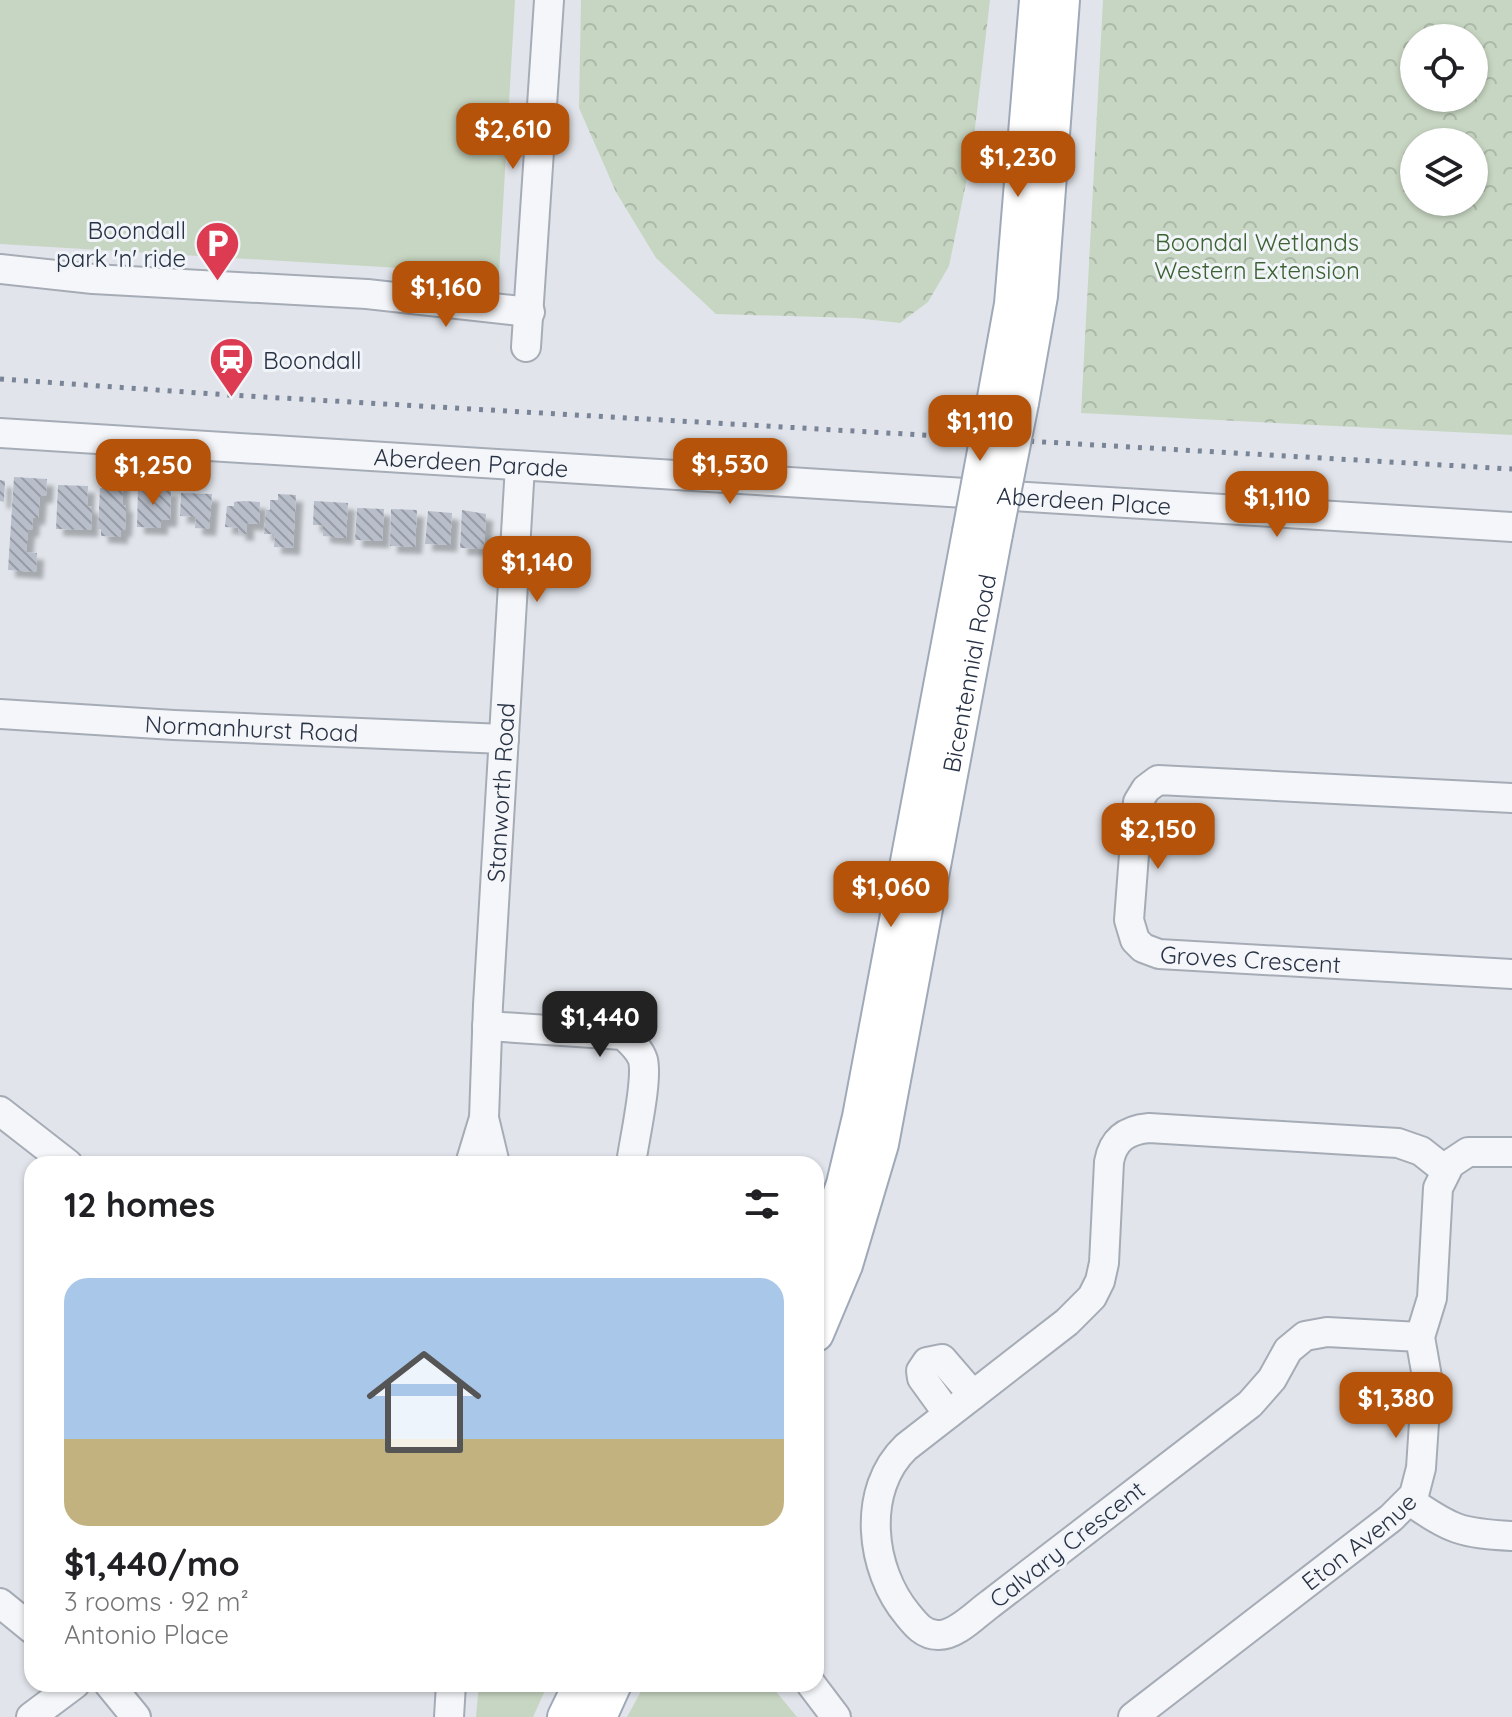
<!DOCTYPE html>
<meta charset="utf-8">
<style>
body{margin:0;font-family:Quicksand,sans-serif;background:#f6f6f6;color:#202124;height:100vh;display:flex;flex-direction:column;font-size:30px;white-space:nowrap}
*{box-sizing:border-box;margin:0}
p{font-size:26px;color:#757577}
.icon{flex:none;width:44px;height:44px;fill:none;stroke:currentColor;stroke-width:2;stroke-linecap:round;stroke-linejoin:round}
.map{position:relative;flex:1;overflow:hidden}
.sheet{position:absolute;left:24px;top:1156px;width:800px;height:536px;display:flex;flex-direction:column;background:#fff;border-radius:24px;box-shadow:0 2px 6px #0004}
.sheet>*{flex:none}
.buttons{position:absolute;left:1400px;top:24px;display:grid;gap:16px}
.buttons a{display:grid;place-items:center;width:88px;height:88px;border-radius:50%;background:#fff;box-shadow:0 2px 6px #0004;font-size:40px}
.price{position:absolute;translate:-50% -68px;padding:0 18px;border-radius:16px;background:#b45309;color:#fff;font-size:26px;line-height:52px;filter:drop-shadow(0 2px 4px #0008)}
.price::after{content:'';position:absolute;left:50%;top:48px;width:24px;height:18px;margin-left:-12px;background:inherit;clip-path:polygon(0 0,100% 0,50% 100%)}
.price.active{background:#222;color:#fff}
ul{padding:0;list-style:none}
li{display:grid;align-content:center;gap:16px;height:424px;padding:0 40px}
li span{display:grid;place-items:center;height:248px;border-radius:24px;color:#555}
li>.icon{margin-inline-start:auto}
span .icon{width:144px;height:144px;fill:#fffc;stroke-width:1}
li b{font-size:34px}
h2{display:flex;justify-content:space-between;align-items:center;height:96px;padding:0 40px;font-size:34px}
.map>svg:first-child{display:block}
</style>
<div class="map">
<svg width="1512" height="1717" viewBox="0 0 1512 1717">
<defs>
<pattern id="forest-crowns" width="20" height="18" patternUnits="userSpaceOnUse" patternTransform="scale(2)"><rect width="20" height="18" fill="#c7d6c2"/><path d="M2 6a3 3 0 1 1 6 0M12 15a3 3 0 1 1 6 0" fill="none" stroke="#abb8a8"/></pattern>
<pattern id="building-back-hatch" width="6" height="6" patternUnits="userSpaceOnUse" patternTransform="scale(2)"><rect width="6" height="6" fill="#b8beca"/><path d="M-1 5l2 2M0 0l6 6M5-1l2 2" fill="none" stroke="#969ba6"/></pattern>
<filter id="shadow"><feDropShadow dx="7" dy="7" stdDeviation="2" flood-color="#0004"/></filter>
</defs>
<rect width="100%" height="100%" fill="#e1e5eb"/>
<g fill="url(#forest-crowns)" fill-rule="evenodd">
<polygon points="581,0 990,0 972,154 949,266 928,302 900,323 855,318 716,314 656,258 616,192 579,108"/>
<path d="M 1103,0 L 1512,0 L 1512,435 L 1081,413 ZM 1414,38 L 1474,38 L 1474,98 L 1414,98 ZM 1414,142 L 1474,142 L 1474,202 L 1414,202 Z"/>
</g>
<g fill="#c7d6c2">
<polygon points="0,0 515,0 499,274 0,244"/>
<polygon points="479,1684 548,1684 533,1717 476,1717"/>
<polygon points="645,1684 770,1684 797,1717 627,1717"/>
</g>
<g fill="url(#building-back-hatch)" filter="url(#shadow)">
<polygon points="14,477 47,479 46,496 40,496 38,518 33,518 32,530 28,530 26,552 37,553 36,572 8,570"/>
<polygon points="0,480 5,481 4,502 0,501"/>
<polygon points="103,481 122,482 123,505 126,505 125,530 121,530 121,537 101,536 101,529 98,529 100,488 103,488"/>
<polygon points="58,485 88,486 87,506 92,507 91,530 56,529"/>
<polygon points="138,488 171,489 170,520 161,520 161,528 137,527"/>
<polygon points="181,493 212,494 209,529 195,528 196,517 180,516"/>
<polygon points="278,494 296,495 293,548 274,547 275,534 264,534 266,510 270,510 270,500 278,500"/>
<polygon points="243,501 260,502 259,524 247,523 247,534 238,533 239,528 225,527 227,506 234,506 234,502"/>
<polygon points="314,501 348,503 346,538 323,536 323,525 313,525"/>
<polygon points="357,508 384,509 382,541 355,540"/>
<polygon points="391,509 417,510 415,547 390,546"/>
<polygon points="462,510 486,514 484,549 460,548"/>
<polygon points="428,511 452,513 450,545 425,544"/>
</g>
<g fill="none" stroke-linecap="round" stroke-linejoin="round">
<defs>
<g id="minor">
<polyline points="0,269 93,279 367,294 530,312"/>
<polyline points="526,347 549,0"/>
<path id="s1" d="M 0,433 L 1512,527"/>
<path id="s2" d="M 0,714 L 174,725 L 504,739"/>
<path id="s3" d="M 1512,798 L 1158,780 L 1146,789 L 1138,802 L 1129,920 L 1135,940 L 1143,948 L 1159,954 L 1512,974"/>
<path d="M 487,1026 L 623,1035 C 631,1042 640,1050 643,1060 C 648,1081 634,1140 631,1164"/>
<polyline points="0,1111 68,1164"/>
<polyline points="484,1118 495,1164"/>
<path id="s4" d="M 470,1164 L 484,1118 L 488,1005 L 520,466"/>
<path d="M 1420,1337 L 1327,1332 L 1305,1336 L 1288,1350 L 1272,1379 L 1250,1404 L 990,1604 C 976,1614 956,1636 938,1635 C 924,1635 916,1625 908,1615 C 870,1570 861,1490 906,1447 L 1067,1322 L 1092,1297 L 1100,1281 L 1104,1263 L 1109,1162 C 1113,1140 1126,1130 1149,1128 L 1398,1143 L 1421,1151 L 1445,1170"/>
<polyline points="948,1414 922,1378 921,1371 927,1362 942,1359 973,1395"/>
<path d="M 1410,1501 C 1452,1530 1460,1533 1512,1536"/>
<polyline points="0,1603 32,1629"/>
<polyline points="109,1684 136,1717"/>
<polyline points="811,1684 836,1717"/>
<polyline points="31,1717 75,1684"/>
<polyline points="449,1717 451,1684"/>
<path id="s5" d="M 1133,1717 L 1391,1518 L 1414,1495 L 1421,1468 L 1427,1377 L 1420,1337 L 1432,1298 L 1438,1188 L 1450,1164 L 1468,1152 L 1512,1152"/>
</g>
<g id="major">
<polyline points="994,403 1012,304 1037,0"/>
<polyline points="1021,403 1040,296 1062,0"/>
<polyline points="816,1266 844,1184 860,1117 970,532"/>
<path id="s6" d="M 816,1334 L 845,1265 L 881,1144 L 995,534"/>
<polyline points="565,1717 581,1684"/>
<polyline points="599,1717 614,1684"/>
</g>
</defs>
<use href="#minor" stroke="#a6acb6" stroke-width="32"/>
<use href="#major" stroke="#9fa9b8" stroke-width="38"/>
<use href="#minor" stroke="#f5f6f9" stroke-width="28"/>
<use href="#major" stroke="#fff" stroke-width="34"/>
<polyline stroke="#798497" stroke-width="5" stroke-dasharray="4 8" stroke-linecap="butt" points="0,379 229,395 1512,469"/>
<defs>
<g id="major-bridge">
<polyline points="970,532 994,403"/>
<polyline points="995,534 1021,403"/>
</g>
</defs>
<use href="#major-bridge" stroke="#9fa9b8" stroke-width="38" stroke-linecap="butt"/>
<use href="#major-bridge" stroke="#fff" stroke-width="34"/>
</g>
<defs>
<symbol id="parking-pin" viewBox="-11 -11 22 30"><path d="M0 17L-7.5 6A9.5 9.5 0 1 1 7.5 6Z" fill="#dc3b52" stroke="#f1f4f8"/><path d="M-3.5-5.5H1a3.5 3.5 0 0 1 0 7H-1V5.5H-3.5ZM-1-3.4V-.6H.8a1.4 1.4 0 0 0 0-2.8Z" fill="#fff"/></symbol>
<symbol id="station-pin" viewBox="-11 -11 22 30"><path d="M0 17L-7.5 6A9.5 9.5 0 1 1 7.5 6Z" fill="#dc3b52" stroke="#f1f4f8"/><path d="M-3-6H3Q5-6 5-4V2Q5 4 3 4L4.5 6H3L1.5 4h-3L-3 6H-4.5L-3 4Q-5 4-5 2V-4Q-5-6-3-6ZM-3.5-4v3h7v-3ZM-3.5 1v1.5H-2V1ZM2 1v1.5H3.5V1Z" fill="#fff"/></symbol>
</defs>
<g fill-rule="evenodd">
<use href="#parking-pin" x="192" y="218" width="51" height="69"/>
<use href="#station-pin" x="206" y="334" width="51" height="69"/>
</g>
<g text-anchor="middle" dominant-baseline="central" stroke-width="6" stroke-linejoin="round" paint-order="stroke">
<g font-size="24" fill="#283245" stroke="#f1f4f8" text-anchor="end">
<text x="186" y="230">Boondall<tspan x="186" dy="28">park 'n' ride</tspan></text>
<text x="263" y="360" text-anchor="start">Boondall</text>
</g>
<g font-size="24" fill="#3c6233" stroke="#f1f4f8">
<text x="1257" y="242">Boondal Wetlands<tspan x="1257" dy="28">Western Extension</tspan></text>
</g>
<g font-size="24" fill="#283245" stroke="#f1f4f8">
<text stroke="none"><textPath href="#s1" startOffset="472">Aberdeen Parade</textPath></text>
<text stroke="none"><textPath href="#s1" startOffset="1086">Aberdeen Place</textPath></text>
<text stroke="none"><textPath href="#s6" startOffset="680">Bicentennial Road</textPath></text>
<text stroke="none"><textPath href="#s2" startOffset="252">Normanhurst Road</textPath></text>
<text stroke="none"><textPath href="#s4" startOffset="374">Stanworth Road</textPath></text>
<text stroke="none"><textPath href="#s3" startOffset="644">Groves Crescent</textPath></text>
<text stroke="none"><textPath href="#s5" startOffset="286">Eton Avenue</textPath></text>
<text transform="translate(1067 1544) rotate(-38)">Calvary Crescent</text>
</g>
</g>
</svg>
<div class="buttons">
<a><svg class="icon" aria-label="locate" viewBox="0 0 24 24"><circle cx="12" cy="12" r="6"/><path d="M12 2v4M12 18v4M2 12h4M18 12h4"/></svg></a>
<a><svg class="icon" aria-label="layers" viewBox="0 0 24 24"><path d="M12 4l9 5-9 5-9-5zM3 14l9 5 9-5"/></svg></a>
</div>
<b class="price" style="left:513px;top:171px">$2,610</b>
<b class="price" style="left:1018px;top:199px">$1,230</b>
<b class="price" style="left:446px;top:329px">$1,160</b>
<b class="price" style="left:980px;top:463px">$1,110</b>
<b class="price" style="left:730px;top:506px">$1,530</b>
<b class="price" style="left:153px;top:507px">$1,250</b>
<b class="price" style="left:1277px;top:539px">$1,110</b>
<b class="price" style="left:537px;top:604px">$1,140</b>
<b class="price" style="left:1158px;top:871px">$2,150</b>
<b class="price" style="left:891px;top:929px">$1,060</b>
<b class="price active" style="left:600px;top:1059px">$1,440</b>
<b class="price" style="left:1396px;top:1440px">$1,380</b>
<section class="sheet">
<h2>12 homes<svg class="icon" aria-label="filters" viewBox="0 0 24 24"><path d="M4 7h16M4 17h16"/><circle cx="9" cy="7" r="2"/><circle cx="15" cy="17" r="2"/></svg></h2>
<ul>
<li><span style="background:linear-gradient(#a9c7e8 65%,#c2b280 0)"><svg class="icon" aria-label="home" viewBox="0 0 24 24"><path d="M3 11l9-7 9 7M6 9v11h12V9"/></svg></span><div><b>$1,440/mo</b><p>3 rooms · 92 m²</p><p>Antonio Place</p></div></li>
</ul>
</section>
</div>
